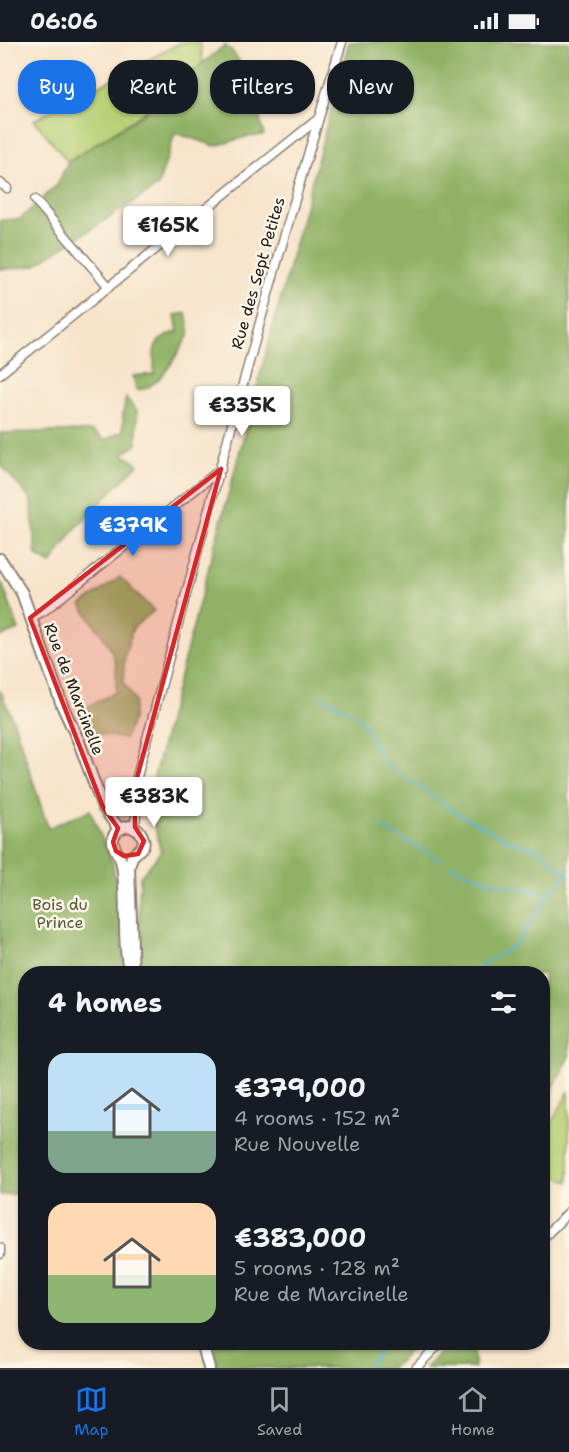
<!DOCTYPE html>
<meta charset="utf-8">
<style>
body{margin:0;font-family:"Shantell Sans",sans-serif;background:#242831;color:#f1f3f6;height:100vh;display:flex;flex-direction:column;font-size:22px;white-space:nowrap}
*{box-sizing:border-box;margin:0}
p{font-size:20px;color:#9ea1a6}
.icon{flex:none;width:33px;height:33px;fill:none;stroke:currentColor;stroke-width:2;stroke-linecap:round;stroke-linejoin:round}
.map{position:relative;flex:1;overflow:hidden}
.panel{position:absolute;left:18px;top:924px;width:532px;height:384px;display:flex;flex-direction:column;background:#171b24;border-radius:24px;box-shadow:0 2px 4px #0004}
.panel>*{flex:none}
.banner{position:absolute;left:18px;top:18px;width:534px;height:54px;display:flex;gap:12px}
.price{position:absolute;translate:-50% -51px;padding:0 14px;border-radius:6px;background:#fff;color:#222;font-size:20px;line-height:39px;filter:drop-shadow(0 2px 3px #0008)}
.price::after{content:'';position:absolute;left:50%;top:36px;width:18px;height:14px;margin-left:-9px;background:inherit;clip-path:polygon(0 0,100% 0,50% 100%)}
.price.active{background:#1a73e8;color:#fff}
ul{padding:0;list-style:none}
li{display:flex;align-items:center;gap:18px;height:150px;padding:0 30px}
li span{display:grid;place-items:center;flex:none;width:168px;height:120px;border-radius:18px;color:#555}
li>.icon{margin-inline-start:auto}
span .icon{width:72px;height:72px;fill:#fffc;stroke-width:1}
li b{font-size:26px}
h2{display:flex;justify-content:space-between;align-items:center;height:72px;padding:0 30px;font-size:26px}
.chip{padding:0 21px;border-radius:24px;background:#171b24;box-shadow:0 2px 4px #0004;font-size:21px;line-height:54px}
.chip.active{background:#1a73e8;color:#fff}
.status{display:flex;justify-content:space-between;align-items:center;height:42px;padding:0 30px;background:#171b24;direction:ltr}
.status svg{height:16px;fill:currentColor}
.tabs{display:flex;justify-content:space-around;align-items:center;height:84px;border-top:2px solid #363941;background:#171b24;font-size:16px;color:#9ea1a6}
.tabs a{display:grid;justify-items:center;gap:3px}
.tabs .active{color:#1a73e8}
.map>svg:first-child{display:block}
</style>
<div class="status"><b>06:06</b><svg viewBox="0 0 49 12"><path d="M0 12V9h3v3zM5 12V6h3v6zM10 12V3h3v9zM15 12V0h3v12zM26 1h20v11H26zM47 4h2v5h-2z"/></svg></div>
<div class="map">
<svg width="569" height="1326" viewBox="0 0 569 1326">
<rect width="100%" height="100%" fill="#fcf5e5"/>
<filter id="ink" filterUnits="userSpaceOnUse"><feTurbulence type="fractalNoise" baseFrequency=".0167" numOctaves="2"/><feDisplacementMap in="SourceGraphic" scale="12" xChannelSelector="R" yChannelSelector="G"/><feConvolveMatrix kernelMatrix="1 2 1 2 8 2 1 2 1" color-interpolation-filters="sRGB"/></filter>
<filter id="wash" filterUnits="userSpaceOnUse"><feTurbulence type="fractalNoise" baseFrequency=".008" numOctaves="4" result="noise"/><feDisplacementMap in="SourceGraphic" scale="24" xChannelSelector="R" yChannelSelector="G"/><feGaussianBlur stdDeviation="1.35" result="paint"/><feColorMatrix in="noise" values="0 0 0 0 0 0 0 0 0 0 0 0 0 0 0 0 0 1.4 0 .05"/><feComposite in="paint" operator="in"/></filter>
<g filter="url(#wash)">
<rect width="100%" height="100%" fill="#f7e4cb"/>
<g fill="#b7d075" stroke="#6a7648" stroke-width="1.5">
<polygon points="182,0 200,0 203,21 139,74 68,120 34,78"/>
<polygon points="569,1049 569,1140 543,1127 543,1097"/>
</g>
<g fill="#91b266" stroke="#566741" stroke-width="1.5">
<polygon points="349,0 569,0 569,1014 543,1067 543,932 137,932 140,835 161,810 148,759 171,667"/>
<path d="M 225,3 C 252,25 255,61 264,93 L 245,95 L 216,104 L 175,91 L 158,144 L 34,224 L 0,228 L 0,178 L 20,177 L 57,143 L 68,120 L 140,74 Z"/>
<path d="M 186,271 L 190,291 C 177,311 162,347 136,348 L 133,334 L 154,332 C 155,302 149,301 178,289 L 175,273 Z"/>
<polygon points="126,356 137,369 137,402 123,412 138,422 74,488 51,522 36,513 31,458 0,422 0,391 92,389 105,398 123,389 123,371"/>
<polygon points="120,535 154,569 133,586 125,613 123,639 135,659 133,678 124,697 88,690 87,665 116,650 116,621 108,602 81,563"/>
<polygon points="2,541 19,588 0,595 0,542"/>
<polygon points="0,648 14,680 48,786 90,768 113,823 119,857 124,931 26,932 25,1151 0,1153"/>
<polygon points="208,1301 417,1301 392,1326 214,1326"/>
<polygon points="449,1301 472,1301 475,1326 425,1326"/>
</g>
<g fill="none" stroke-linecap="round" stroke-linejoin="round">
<g stroke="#55b2d3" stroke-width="2">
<polyline points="319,655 347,667 363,679 384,721 459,772 514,801 537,806 567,832"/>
<polyline points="382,785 441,819"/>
<polyline points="449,823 491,840 549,853"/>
<polyline points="467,932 515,903 553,847 569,830"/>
<polyline points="367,1326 385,1300"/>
</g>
</g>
</g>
<g filter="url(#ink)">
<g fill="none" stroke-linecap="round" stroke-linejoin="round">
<defs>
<g id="minor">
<polyline points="0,141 7,146"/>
<polyline points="35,158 109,245"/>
<polyline points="0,332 318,77"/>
<polyline points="30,576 44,569 221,427"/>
<path d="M 134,785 L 136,774 L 135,743 L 142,715 C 207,476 269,236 342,0"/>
<polyline points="543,1196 569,1170"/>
<polyline points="0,1206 0,1212"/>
<polyline points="416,1326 441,1300"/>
</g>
<g id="tertiary">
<polyline points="0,517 22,551 62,663 79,700 103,765 119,787"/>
<path d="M 130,932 C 121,896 128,858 122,823 C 121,814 112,807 113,797 C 114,789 122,785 130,784 L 140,790 C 149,805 140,805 132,815 C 131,817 130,823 129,825 L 133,932"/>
<polyline points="202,1300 209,1326"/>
</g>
</defs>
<use href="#minor" stroke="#8a8074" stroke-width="11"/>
<use href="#tertiary" stroke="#8a8074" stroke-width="14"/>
<use href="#minor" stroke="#fff" stroke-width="8"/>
<use href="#tertiary" stroke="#fff" stroke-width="10"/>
</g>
</g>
<path fill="#d62828" fill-opacity="0.2" stroke="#d62828" stroke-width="4.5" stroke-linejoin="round" d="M 221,427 L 135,743 L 135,785 L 144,799 L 138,812 L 124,814 L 116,809 L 113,800 L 118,786 L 103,765 L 30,576 Z"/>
<g text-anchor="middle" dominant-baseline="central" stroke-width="5" stroke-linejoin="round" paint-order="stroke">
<g font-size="16" fill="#1c1c1c" stroke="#fcf5e5">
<text transform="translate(258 231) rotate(-74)">Rue des Sept Petites</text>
<text transform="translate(74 647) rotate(69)">Rue de Marcinelle</text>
</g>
<g font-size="16" fill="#525b3b" stroke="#fcf5e5">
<text x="60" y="862">Bois du<tspan x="60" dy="18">Prince</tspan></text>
</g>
</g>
</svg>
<b class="price" style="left:168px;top:215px">€165K</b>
<b class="price" style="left:242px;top:395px">€335K</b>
<b class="price active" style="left:133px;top:515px">€379K</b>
<b class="price" style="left:154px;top:786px">€383K</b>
<div class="banner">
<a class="chip active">Buy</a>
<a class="chip">Rent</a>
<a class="chip">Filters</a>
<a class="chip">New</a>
</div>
<section class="panel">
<h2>4 homes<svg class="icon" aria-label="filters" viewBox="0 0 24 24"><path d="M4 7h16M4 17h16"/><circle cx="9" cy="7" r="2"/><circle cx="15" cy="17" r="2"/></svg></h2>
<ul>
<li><span style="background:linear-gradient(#bfe0f5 65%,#7fa58c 0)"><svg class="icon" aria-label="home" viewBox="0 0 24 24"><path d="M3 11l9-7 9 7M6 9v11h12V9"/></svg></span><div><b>€379,000</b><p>4 rooms · 152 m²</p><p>Rue Nouvelle</p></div></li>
<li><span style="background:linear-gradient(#ffd9b3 60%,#8fb573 0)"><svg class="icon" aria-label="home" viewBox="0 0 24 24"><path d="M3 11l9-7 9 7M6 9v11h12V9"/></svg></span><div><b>€383,000</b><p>5 rooms · 128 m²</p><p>Rue de Marcinelle</p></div></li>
</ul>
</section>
</div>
<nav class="tabs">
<a class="active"><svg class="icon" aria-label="map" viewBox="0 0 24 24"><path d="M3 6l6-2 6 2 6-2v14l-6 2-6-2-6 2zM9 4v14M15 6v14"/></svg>Map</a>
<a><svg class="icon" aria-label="saved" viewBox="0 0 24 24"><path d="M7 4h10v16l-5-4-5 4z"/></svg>Saved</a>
<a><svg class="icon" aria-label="home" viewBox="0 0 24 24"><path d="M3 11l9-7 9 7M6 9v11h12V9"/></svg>Home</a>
</nav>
